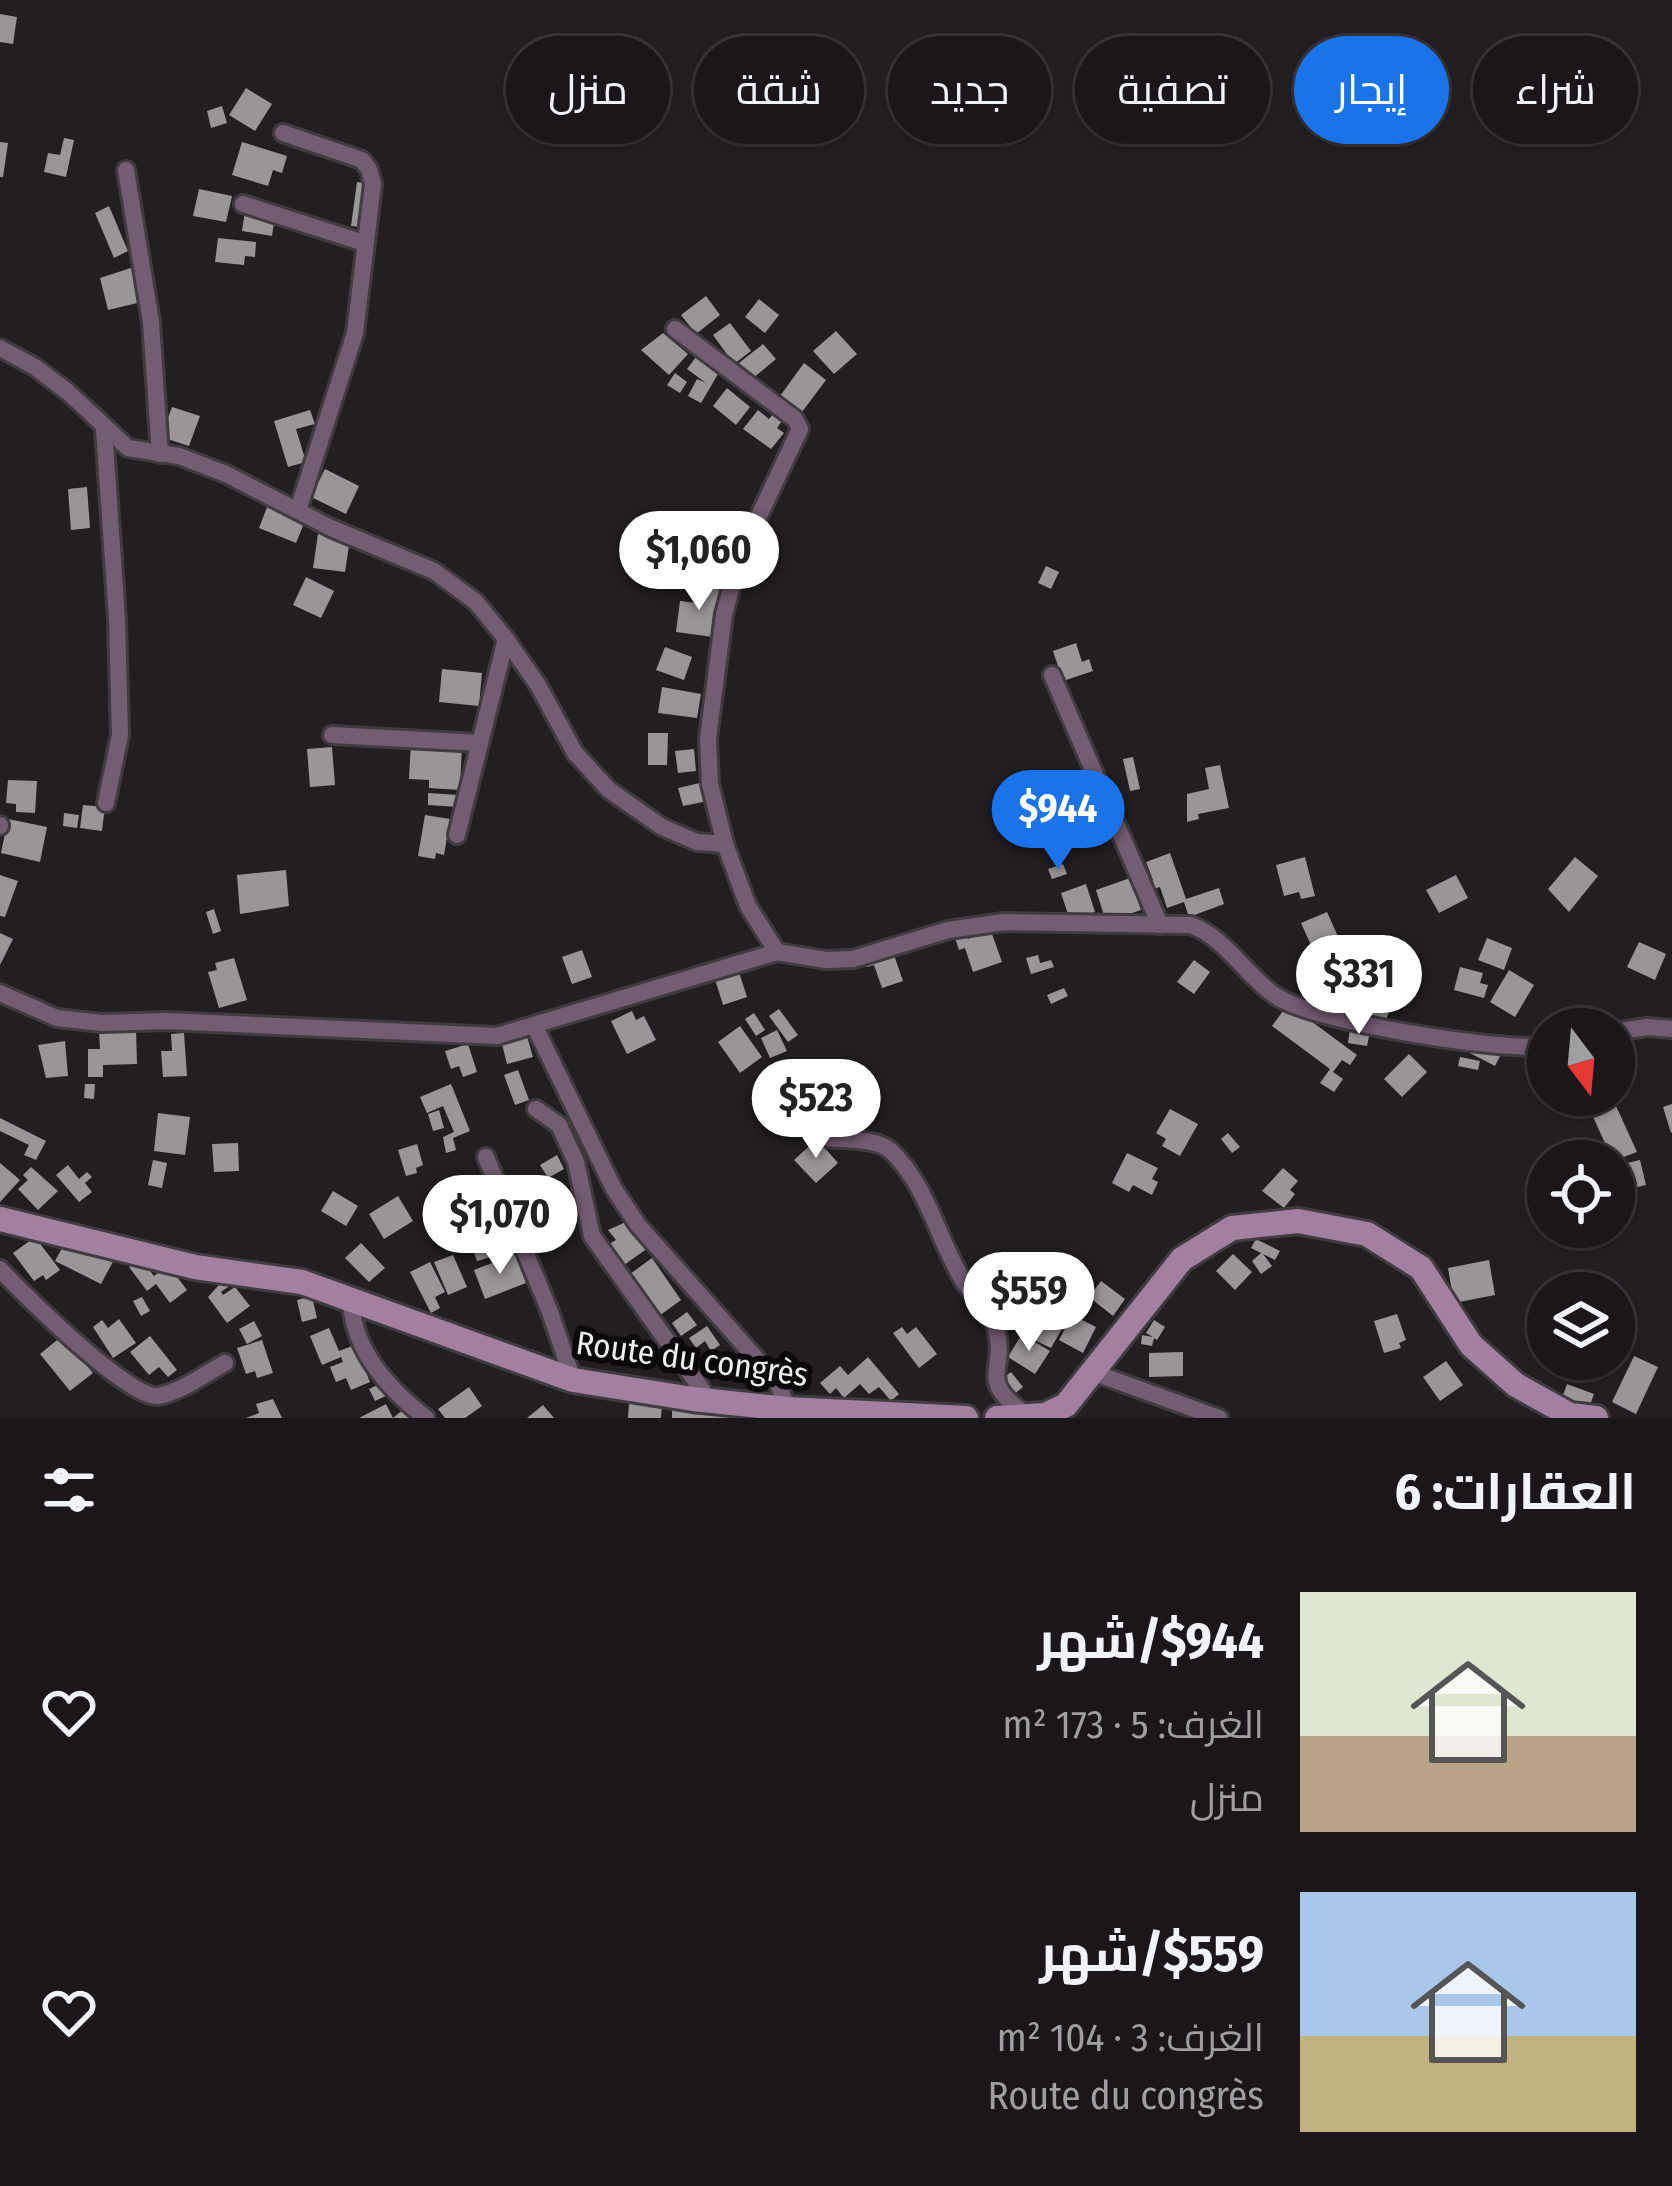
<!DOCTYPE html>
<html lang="ar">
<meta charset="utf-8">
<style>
body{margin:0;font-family:"Fira Sans Condensed",Cairo,sans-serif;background:#231f23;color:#f1f3f6;direction:rtl;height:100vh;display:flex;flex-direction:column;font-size:45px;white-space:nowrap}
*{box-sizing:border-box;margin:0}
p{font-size:39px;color:#9f9fa2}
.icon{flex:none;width:66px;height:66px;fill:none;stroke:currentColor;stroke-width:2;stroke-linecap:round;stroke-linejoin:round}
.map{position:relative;height:1418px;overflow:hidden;direction:ltr}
.panel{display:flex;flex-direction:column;background:#1a161a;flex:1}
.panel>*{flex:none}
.guide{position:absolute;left:36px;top:36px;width:1602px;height:108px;direction:rtl;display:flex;gap:24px}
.needle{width:78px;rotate:164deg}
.buttons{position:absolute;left:1527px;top:1008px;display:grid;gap:24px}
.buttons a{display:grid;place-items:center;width:108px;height:108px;border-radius:50%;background:#1a161a;box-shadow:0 3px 9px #0004,0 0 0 3px #383539;font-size:60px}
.price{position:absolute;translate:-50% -102px;padding:0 27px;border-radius:42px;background:#fff;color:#222;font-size:39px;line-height:78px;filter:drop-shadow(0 3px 6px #0008)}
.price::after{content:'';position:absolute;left:50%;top:72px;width:36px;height:27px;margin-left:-18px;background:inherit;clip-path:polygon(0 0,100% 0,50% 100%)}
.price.active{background:#1a73e8;color:#fff}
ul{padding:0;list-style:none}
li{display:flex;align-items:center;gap:36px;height:300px;padding:0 36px}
li span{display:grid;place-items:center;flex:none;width:336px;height:240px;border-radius:0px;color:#555}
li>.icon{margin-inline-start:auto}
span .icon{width:144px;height:144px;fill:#fffc;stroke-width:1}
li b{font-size:51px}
h2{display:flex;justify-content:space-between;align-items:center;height:144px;padding:0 36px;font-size:51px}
.pill{padding:0 42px;border-radius:54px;background:#1a161a;box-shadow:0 3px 9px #0004,0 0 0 3px #383539;font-size:42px;line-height:108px}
.pill.active{background:#1a73e8;color:#fff}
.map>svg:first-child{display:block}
</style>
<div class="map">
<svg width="1672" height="1418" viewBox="0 0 1672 1418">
<rect width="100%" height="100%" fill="#221e22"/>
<g fill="#9b959a">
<polygon points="0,14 17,17 13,44 0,42"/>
<polygon points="246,88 272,104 255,131 229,115"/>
<polygon points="222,106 227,123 211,128 207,111"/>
<polygon points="64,138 74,140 66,177 44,172 48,153 60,155"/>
<polygon points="0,142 8,143 3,177 0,177"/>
<polygon points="242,142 287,156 282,173 273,170 268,186 232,175"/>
<polygon points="357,182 367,183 361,227 351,226"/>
<polygon points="199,189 232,196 226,222 193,216"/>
<polygon points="109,206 128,251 114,258 95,213"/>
<polygon points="245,211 275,216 272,236 242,231"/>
<polygon points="218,238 256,242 255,257 245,256 244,265 215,262"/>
<polygon points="137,266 146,301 108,310 100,278"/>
<polygon points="706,296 720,315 696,334 681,315"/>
<polygon points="759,299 779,315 765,333 745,317"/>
<polygon points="730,323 751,351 734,364 713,335"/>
<polygon points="836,331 857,354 834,374 813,351"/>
<polygon points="663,333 688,354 669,375 641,350"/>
<polygon points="763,344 776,359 752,379 739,363"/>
<polygon points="699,353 721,369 701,403 688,396 697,379 706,383 687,369"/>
<polygon points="804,363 826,380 802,412 780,396"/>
<polygon points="675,373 687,382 680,393 667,385"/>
<polygon points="727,388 750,407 736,425 713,406"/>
<polygon points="172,407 200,416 189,446 161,437"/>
<polygon points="310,410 315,424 296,429 306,462 288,467 274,421"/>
<polygon points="758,410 769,419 773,414 782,421 777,428 784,433 771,449 743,429"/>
<polygon points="325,469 359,486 346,514 311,497"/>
<polygon points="87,487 90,528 71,530 68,489"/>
<polygon points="269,502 307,516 296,543 259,528"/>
<polygon points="318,534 350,539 345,572 313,568"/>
<polygon points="702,553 728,566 721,582 694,569"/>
<polygon points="1046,566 1059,572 1051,589 1038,583"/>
<polygon points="306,577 334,591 321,618 293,605"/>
<polygon points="699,585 720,588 713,637 676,632 680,601 697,603"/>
<polygon points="1076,643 1082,662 1089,659 1093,671 1063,681 1053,651"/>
<polygon points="665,647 692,657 684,680 656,670"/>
<polygon points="442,669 482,673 479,706 439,702"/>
<polygon points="662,687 701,694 697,718 658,713"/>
<polygon points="648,733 668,733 667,765 648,765"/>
<polygon points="411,741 462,744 460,790 429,788 429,780 409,779"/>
<polygon points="332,747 335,785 310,787 307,749"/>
<polygon points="694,749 696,771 678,773 675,751"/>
<polygon points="1133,757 1140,789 1130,791 1123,759"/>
<polygon points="1220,765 1229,808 1198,814 1199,819 1187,822 1187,794 1209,789 1205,768"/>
<polygon points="8,780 37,781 35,813 16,812 16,804 6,803"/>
<polygon points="704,782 708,801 683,806 678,788"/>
<polygon points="428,793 459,795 458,807 428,805"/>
<polygon points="83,805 105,807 102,831 80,828"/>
<polygon points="64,813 79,815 77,828 63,826"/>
<polygon points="425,815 450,819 444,855 436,853 435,859 418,856"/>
<polygon points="8,819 47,827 40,862 1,853"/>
<polygon points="1170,853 1186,899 1219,888 1224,904 1189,917 1184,902 1167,908 1160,887 1151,890 1148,881 1153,880 1146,862"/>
<polygon points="1305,857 1315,896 1301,899 1299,892 1284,896 1276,865"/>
<polygon points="1575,857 1598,876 1569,912 1548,889"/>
<polygon points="1063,864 1067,874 1052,879 1048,869"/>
<polygon points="286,870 289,906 240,914 237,875"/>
<polygon points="0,875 18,881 5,917 0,916"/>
<polygon points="1456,875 1468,898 1439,913 1426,890"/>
<polygon points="1130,878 1141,910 1106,922 1096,890"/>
<polygon points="1086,884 1095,912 1070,920 1061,893"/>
<polygon points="214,909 221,931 213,934 206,912"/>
<polygon points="1327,912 1345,952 1319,963 1301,923"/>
<polygon points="991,931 1002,962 973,972 965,948 959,950 955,938 966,935 968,939"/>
<polygon points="0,933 13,939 0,965"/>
<polygon points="1487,938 1512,948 1504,970 1478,960"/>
<polygon points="1639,942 1666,954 1655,980 1627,967"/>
<polygon points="582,950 592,977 572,984 562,957"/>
<polygon points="880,950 884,958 894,955 903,981 882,988 874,965 867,967 863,955"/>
<polygon points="1038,955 1040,963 1051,960 1054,967 1031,974 1026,958"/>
<polygon points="234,958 247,1000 219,1008 208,972 217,970 215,963"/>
<polygon points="1194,960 1210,972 1194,994 1177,982"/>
<polygon points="737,966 747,997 723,1005 713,973"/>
<polygon points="1460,967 1483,973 1480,983 1488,985 1484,998 1454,990"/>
<polygon points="1509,970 1534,985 1515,1017 1490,1002"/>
<polygon points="1338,979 1365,993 1353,1016 1326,1002"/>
<polygon points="1064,988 1068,996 1051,1004 1047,995"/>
<polygon points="1374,994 1393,1001 1384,1025 1365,1018"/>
<polygon points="1288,1004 1357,1055 1350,1065 1342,1060 1333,1072 1343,1079 1334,1092 1320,1083 1330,1069 1272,1026"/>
<polygon points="779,1009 798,1035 788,1042 769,1016"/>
<polygon points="632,1011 636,1020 644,1016 656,1040 627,1054 611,1021"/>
<polygon points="754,1013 765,1030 756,1036 745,1019"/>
<polygon points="740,1026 762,1057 740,1073 718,1042"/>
<polygon points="136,1029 137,1064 103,1065 103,1077 88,1077 88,1049 100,1049 99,1030"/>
<polygon points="1350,1029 1370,1032 1367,1046 1348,1043"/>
<polygon points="777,1030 787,1051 770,1058 761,1038"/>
<polygon points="184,1033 187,1076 163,1077 161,1051 172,1051 171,1034"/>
<polygon points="526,1033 533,1057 507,1064 501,1040"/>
<polygon points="1469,1037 1501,1054 1495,1066 1462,1049"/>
<polygon points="65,1041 68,1076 46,1078 38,1045"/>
<polygon points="468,1044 477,1072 463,1077 459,1066 451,1069 445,1051"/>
<polygon points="1409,1054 1427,1072 1402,1097 1384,1079"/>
<polygon points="1460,1057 1480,1061 1478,1070 1458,1066"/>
<polygon points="801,1062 809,1076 824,1067 837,1089 813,1103 821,1116 804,1126 780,1088 797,1078 791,1068"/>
<polygon points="518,1070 529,1100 515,1105 504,1075"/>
<polygon points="85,1084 95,1084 94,1099 84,1098"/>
<polygon points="451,1084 470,1131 453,1138 456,1150 446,1153 443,1137 454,1132 443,1106 427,1113 420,1097"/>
<polygon points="1595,1095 1611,1095 1637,1152 1613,1161 1585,1099"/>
<polygon points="1672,1104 1672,1132 1671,1133 1663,1107"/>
<polygon points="1170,1109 1198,1124 1180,1156 1162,1146 1166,1139 1156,1133"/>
<polygon points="439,1110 444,1128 433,1131 428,1114"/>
<polygon points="158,1113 190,1117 185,1155 154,1151"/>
<polygon points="0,1118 46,1141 36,1160 24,1155 29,1145 0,1131"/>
<polygon points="1228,1133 1240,1147 1232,1153 1221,1139"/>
<polygon points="817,1139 838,1163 816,1183 794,1160"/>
<polygon points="238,1143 239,1171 214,1172 212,1144"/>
<polygon points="417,1144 423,1165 416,1168 417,1173 406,1176 398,1150"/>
<polygon points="1127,1153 1158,1168 1152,1179 1158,1182 1152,1195 1133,1185 1129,1192 1112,1183"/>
<polygon points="557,1155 564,1169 548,1178 540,1165"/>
<polygon points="153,1160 167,1163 162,1188 148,1185"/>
<polygon points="1640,1160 1646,1185 1617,1192 1614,1166"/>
<polygon points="0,1163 20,1180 0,1202"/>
<polygon points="68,1165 79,1179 87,1172 92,1177 85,1183 92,1192 79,1202 56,1175"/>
<polygon points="31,1167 58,1191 38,1210 18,1189 28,1180 23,1175"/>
<polygon points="1283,1168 1298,1181 1290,1190 1295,1194 1284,1208 1262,1191"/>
<polygon points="333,1191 358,1206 346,1226 321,1211"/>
<polygon points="398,1196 413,1221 384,1239 369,1214"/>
<polygon points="628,1221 648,1248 624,1265 609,1244 616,1240 608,1230"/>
<polygon points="495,1233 501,1254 477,1261 470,1241"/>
<polygon points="35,1237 60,1270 46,1280 43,1275 34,1281 13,1253"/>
<polygon points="67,1239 116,1256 101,1284 55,1261"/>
<polygon points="1256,1239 1280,1251 1275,1260 1263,1254 1272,1266 1261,1274 1252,1261 1261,1253 1251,1248"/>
<polygon points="361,1243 385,1268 369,1282 345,1258"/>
<polygon points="515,1254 526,1283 485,1299 474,1270"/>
<polygon points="1233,1254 1252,1272 1235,1290 1216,1271"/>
<polygon points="453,1255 467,1287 448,1295 434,1262"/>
<polygon points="140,1258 154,1276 168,1265 187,1290 170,1303 156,1284 147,1291 129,1267"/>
<polygon points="652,1258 681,1300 659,1316 630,1274"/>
<polygon points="1489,1260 1495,1295 1454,1303 1448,1268"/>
<polygon points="430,1262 445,1292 435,1297 440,1308 431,1313 410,1272"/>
<polygon points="226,1277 232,1284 221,1292 223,1295 235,1287 250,1306 227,1323 208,1297"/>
<polygon points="1101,1281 1125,1299 1113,1316 1089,1297"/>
<polygon points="312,1296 317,1318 302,1322 297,1300"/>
<polygon points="1023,1296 1068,1318 1051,1348 1032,1339 1046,1313 1041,1319 1018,1307"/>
<polygon points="142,1297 150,1311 141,1316 133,1301"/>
<polygon points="1015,1309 1038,1323 1030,1336 1007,1322"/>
<polygon points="687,1312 697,1325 681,1336 672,1323"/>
<polygon points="1397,1314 1406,1340 1399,1343 1401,1348 1384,1353 1374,1321"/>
<polygon points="1072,1315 1096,1327 1083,1353 1059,1340"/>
<polygon points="119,1319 136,1343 113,1358 93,1327 102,1320 108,1328"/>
<polygon points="1154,1320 1165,1327 1157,1340 1154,1338 1152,1346 1141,1344 1142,1335 1153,1337 1146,1333"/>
<polygon points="254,1321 262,1336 247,1344 239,1329"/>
<polygon points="707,1326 720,1345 711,1351 705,1341 696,1348 689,1338"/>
<polygon points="902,1327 907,1334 916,1327 937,1354 919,1368 893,1333"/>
<polygon points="329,1328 339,1351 355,1345 370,1382 351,1390 346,1378 336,1382 330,1367 343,1362 341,1357 322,1365 310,1336"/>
<polygon points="1022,1334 1050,1351 1035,1374 1008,1357"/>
<polygon points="62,1336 93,1373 70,1391 40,1354"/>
<polygon points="150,1336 177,1370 168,1377 159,1367 149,1375 130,1352"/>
<polygon points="262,1340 273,1373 257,1378 255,1371 246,1374 237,1348"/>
<polygon points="1183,1352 1183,1376 1149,1377 1149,1353"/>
<polygon points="1634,1356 1658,1367 1636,1414 1612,1402"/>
<polygon points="868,1357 899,1394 891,1401 879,1387 869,1394 860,1384 844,1398 836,1388 830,1394 820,1383 840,1366 848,1375"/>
<polygon points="1446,1361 1463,1385 1440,1401 1423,1377"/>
<polygon points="1011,1372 1023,1387 1013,1395 1001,1380"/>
<polygon points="382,1383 388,1395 375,1401 369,1389"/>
<polygon points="1567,1384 1594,1394 1589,1408 1562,1398"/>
<polygon points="469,1387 482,1406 465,1418 445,1418 438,1409"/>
<polygon points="273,1399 282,1418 246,1418 259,1413 256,1404"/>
<polygon points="629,1403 662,1404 661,1418 628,1418"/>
<polygon points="386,1404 393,1418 406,1407 415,1418 359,1418"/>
<polygon points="672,1404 732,1406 732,1418 672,1418"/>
<polygon points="543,1405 554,1418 527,1418"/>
</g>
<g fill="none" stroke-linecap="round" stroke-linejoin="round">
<defs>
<g id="street">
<polyline points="283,133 362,160 369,169 373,184 355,333 298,510"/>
<polyline points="126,170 151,322 160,454"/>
<polyline points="243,204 364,243"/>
<polyline points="675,329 795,419 800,429 740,556 724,614 708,739 710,784 725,844 748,906 777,952"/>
<polyline points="0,348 35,367 68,392 128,448 179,456 226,474 331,528 434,571 476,602 506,639 538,685 575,753 609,790 662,827 697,842 725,844"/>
<polyline points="104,429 117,619 120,735 106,803"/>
<polyline points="1052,675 1160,925"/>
<polyline points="332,735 480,743"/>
<polyline points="0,826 0,825"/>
<polyline points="457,835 506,639"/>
<path d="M 0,993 L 57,1018 L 102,1023 L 167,1021 L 497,1036 L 777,952 L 826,960 L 853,959 L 948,930 L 1004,922 L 1191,925 C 1226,938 1246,976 1276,996 C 1314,1022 1501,1052 1548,1046"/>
<polyline points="534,1025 614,1189 638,1225 777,1382 788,1409"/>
<polyline points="1614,1032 1647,1027 1672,1029"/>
<polyline points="536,1109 559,1125 576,1162 592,1236 710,1401"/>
<path d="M 828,1138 C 847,1140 877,1138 891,1151 C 928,1186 938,1241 964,1282 C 974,1297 991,1310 996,1328 C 1008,1374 974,1378 1028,1416"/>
<polyline points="486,1157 550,1312 573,1380"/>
<path d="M 0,1269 C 22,1293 130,1400 158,1396 C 181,1392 205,1374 225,1363"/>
<path d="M 351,1299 C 352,1349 387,1388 426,1418"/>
<polyline points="1095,1373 1219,1418"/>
</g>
<g id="secondary">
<polyline points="0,1219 195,1267 302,1282 573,1380 693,1399 788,1409 966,1418"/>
<polyline points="997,1418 1045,1415 1066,1405 1182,1259 1232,1228 1298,1221 1367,1234 1421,1268 1471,1345 1516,1385 1570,1415 1596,1418"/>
</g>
</defs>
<use href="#street" stroke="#3f3b3f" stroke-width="22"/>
<use href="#secondary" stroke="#3f3b3f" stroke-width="30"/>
<use href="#street" stroke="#735d71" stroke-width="16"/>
<use href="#secondary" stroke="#a37fa0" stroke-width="24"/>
</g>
<g text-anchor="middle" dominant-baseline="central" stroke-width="12" stroke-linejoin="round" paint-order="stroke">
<g font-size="33" fill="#f1eef1" stroke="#0a080a">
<text transform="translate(692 1359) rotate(8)">Route du congrès</text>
</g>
</g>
</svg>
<div class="buttons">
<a><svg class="needle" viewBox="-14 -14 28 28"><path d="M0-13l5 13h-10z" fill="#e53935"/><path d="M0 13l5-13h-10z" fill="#9f9fa2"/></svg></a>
<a><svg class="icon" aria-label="locate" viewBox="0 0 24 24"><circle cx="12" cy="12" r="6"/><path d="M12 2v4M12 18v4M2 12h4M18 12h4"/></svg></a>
<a><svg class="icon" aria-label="layers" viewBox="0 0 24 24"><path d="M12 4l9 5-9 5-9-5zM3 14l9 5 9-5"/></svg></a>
</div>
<b class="price" style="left:699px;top:613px">$1,060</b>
<b class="price active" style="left:1058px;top:872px">$944</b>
<b class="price" style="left:1359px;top:1037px">$331</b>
<b class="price" style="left:816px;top:1161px">$523</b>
<b class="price" style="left:500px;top:1277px">$1,070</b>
<b class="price" style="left:1029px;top:1354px">$559</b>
<div class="guide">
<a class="pill">شراء</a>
<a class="pill active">إيجار</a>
<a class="pill">تصفية</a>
<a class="pill">جديد</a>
<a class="pill">شقة</a>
<a class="pill">منزل</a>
</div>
</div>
<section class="panel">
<h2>العقارات: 6<svg class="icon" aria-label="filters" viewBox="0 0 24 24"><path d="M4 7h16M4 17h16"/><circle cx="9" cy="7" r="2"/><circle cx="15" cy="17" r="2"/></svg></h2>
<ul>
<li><span style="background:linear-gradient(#dfe7d0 60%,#b9a48a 0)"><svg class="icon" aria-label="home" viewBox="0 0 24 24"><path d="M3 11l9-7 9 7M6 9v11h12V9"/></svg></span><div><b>$944/شهر</b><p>الغرف: 5 · 173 m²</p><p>منزل</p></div><svg class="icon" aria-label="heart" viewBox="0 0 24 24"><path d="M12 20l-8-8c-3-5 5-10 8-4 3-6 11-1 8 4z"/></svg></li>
<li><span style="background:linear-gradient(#a9c7e8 60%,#c2b280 0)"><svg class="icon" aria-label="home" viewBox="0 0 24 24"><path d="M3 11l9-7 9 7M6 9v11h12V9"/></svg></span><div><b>$559/شهر</b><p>الغرف: 3 · 104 m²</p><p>Route du congrès</p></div><svg class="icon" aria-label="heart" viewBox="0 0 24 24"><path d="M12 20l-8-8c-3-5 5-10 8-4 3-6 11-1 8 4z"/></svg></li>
</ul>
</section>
